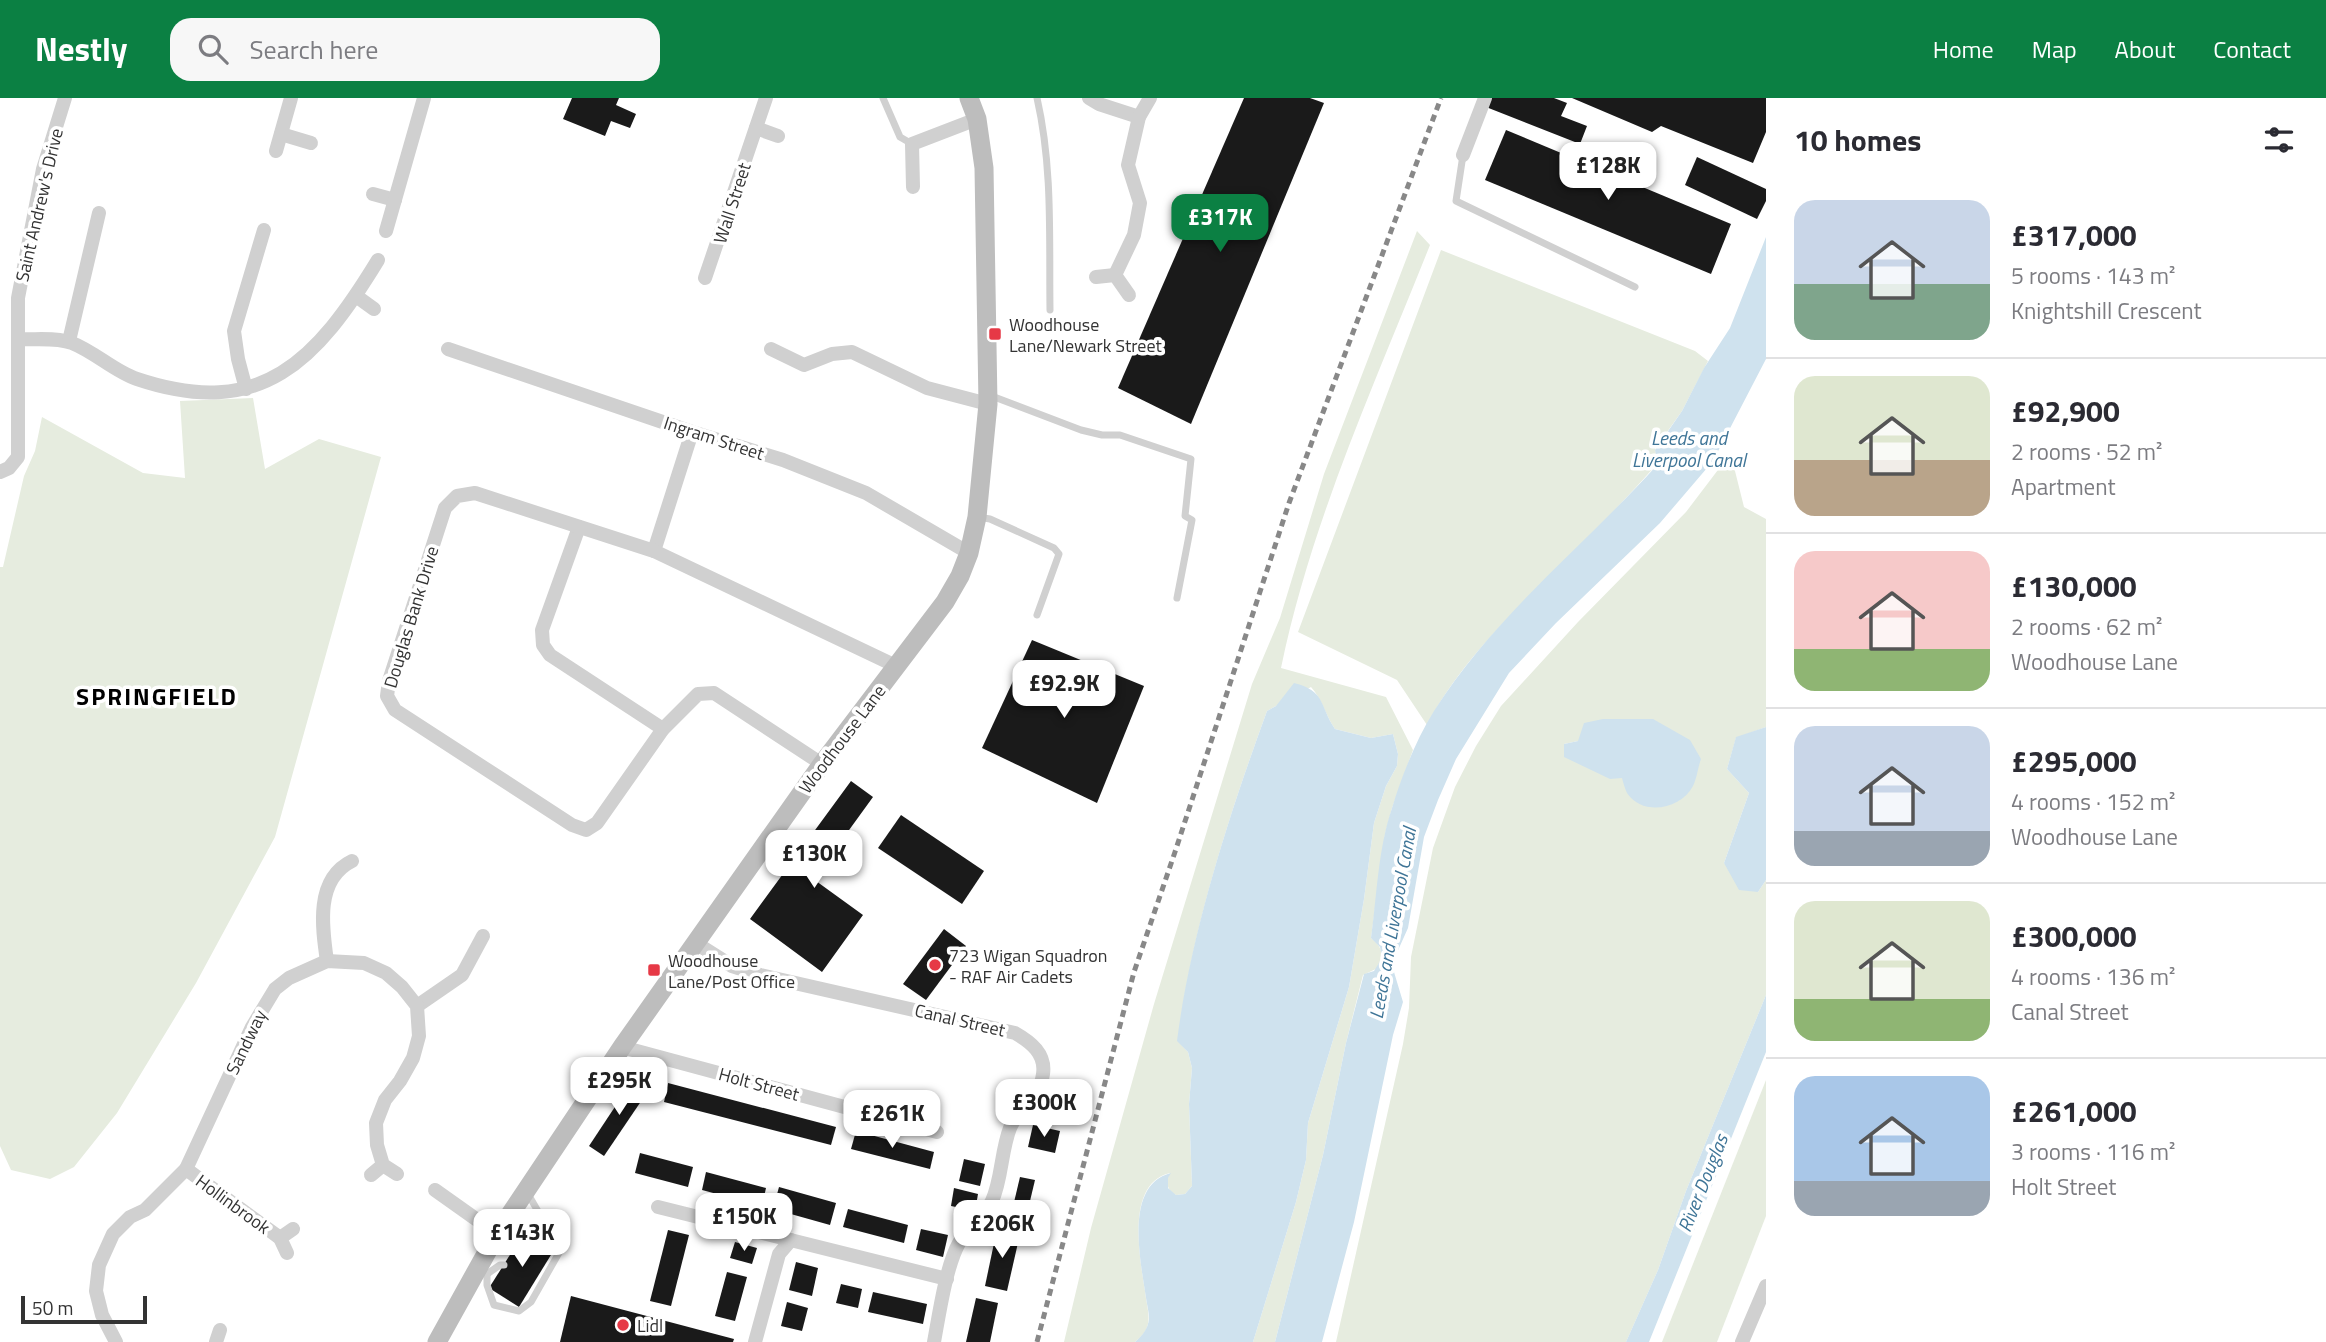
<!DOCTYPE html>
<meta charset="utf-8">
<style>
body{margin:0;font-family:"Titillium Web",sans-serif;background:#f7f7f7;color:#2b2b33;height:100vh;display:flex;flex-direction:column;font-size:26px;white-space:nowrap}
*{box-sizing:border-box;margin:0}
p{font-size:23px;color:#7c7c81}
.icon{flex:none;width:38px;height:38px;fill:none;stroke:currentColor;stroke-width:2;stroke-linecap:round;stroke-linejoin:round}
.map{position:relative;flex:1;overflow:hidden}
.side{display:flex;flex-direction:column;background:#fff;width:560px}
.side>*{flex:none}
.scale{position:absolute;left:21px;bottom:18px;width:126px;box-sizing:border-box;padding-left:7px;border:4px solid #333;border-top:0;font-size:19px;line-height:24px;white-space:nowrap;color:#333;-webkit-text-stroke:5px #fff;paint-order:stroke}
.price{position:absolute;translate:-50% -60px;padding:0 16px;border-radius:14px;background:#fff;color:#222;font-size:23px;line-height:46px;filter:drop-shadow(0 2px 4px #0008)}
.price::after{content:'';position:absolute;left:50%;top:42px;width:21px;height:16px;margin-left:-10px;background:inherit;clip-path:polygon(0 0,100% 0,50% 100%)}
.price.selected{background:#0b8043;color:#fff}
ul{padding:0;list-style:none}
li{display:flex;align-items:center;gap:21px;height:175px;padding:0 28px}
li+li{border-top:2px solid #e1e1e2}
li span{display:grid;place-items:center;flex:none;width:196px;height:140px;border-radius:21px;color:#555}
li>.icon{margin-inline-start:auto}
span .icon{width:84px;height:84px;fill:#fffc;stroke-width:1}
li b{font-size:30px}
h2{display:flex;justify-content:space-between;align-items:center;height:84px;padding:0 28px;font-size:30px}
header{display:flex;align-items:center;gap:42px;box-sizing:border-box;height:98px;padding:0 35px;background:#0b8043;color:#fff}
header strong{font-size:33px}
nav{display:flex;gap:38px;margin-inline-start:auto;font-size:24px}
.search{width:490px;height:63px;background:#f7f7f7;display:flex;align-items:center;gap:18px;box-sizing:border-box;padding:0 24px;border-radius:21px;color:#7c7c81;font-size:26px}
main{display:flex;flex:1;min-height:0}
.map>svg:first-child{display:block}
</style>
<header>
<strong>Nestly</strong>
<div class="search"><svg class="icon" aria-label="search" viewBox="0 0 24 24"><circle cx="10" cy="10" r="6"/><path d="M15 15l6 6"/></svg>Search here</div>
<nav><a>Home</a><a>Map</a><a>About</a><a>Contact</a></nav>
</header>
<main>
<div class="map">
<svg width="1766" height="1244" viewBox="0 0 1766 1244">
<rect width="100%" height="100%" fill="#fff"/>
<g fill="#e6ecdf" fill-rule="evenodd">
<path d="M 1417,133 L 1430,147 C 1375,285 1311,424 1281,570 L 1386,599 L 1413,652 L 1392,710 L 1385,736 L 1371,840 C 1382,848 1385,858 1378,870 L 1363,877 L 1346,945 L 1323,1057 L 1275,1244 L 1253,1244 L 1296,1104 L 1306,1062 L 1308,1025 L 1349,889 L 1364,801 L 1374,725 L 1386,688 L 1397,668 L 1398,656 L 1393,636 L 1371,640 L 1335,631 C 1326,618 1322,601 1311,589 L 1267,613 C 1229,717 1191,834 1178,943 L 1188,954 L 1192,970 L 1189,1006 L 1192,1088 L 1185,1096 L 1176,1097 C 1167,1092 1165,1084 1170,1075 C 1125,1085 1140,1161 1145,1193 C 1146,1204 1150,1216 1148,1226 C 1146,1234 1141,1239 1135,1244 L 1064,1244 L 1091,1130 L 1154,906 L 1252,586 L 1280,520 L 1324,376 Z"/>
<path d="M 1441,152 L 1695,253 L 1708,263 L 1682,313 L 1655,351 L 1658,365 C 1630,396 1602,426 1573,455 C 1520,508 1462,560 1427,627 L 1397,582 L 1298,534 Z"/>
<polygon points="253,300 265,371 319,341 381,359 275,739 196,885 117,1015 74,1069 50,1081 11,1072 0,1048 0,469 3,469 24,378 35,353 42,319 143,375 185,380 180,303"/>
<path d="M 1732,361 L 1744,409 L 1766,421 L 1766,629 L 1736,640 L 1727,671 L 1749,695 L 1724,765 L 1758,794 L 1766,782 L 1766,897 L 1686,1093 L 1658,1172 L 1626,1244 L 1336,1244 L 1403,946 L 1409,910 L 1411,859 L 1433,750 L 1455,689 L 1476,648 L 1501,608 L 1578,524 L 1686,414 L 1724,364 ZM 1578,643 L 1680,703 L 1622,679 L 1564,646 Z"/>
<polygon points="1766,982 1766,1118 1717,1244 1662,1244"/>
</g>
<g fill="#cfe2ee">
<path d="M 1766,139 L 1766,261 L 1713,363 L 1660,425 L 1556,525 L 1509,575 L 1456,661 L 1438,702 L 1424,739 L 1408,830 L 1395,859 L 1394,874 L 1403,904 L 1393,937 L 1354,1124 L 1322,1244 L 1275,1244 L 1323,1057 L 1346,945 L 1364,876 L 1374,873 L 1382,860 L 1380,849 L 1371,840 C 1377,797 1378,751 1392,710 C 1402,677 1416,642 1434,613 C 1494,518 1584,448 1658,366 L 1655,352 L 1682,313 L 1704,270 L 1730,230 Z"/>
<path d="M 1294,585 C 1326,593 1319,607 1335,631 L 1371,640 L 1393,636 L 1398,656 L 1397,668 L 1386,688 L 1374,725 L 1364,801 L 1349,889 L 1308,1025 L 1306,1062 L 1296,1104 L 1253,1244 L 1135,1244 C 1142,1238 1148,1231 1149,1221 C 1149,1214 1147,1207 1146,1200 C 1141,1165 1123,1087 1171,1075 L 1168,1080 L 1168,1090 L 1176,1097 L 1185,1096 L 1192,1088 L 1189,1006 L 1192,970 L 1188,954 L 1177,943 C 1191,834 1229,717 1267,613 L 1276,608 Z"/>
<path d="M 1603,621 L 1653,621 L 1690,642 L 1701,661 C 1698,669 1697,680 1693,688 C 1681,711 1643,719 1627,695 C 1625,691 1623,684 1622,680 L 1610,681 L 1564,659 L 1564,646 L 1578,643 L 1584,625 Z"/>
<polygon points="1766,629 1766,782 1758,794 1739,792 1724,765 1749,695 1727,671 1736,639"/>
<polygon points="1766,897 1766,954 1649,1244 1626,1244 1658,1172 1686,1093"/>
</g>
<g fill="#1a1a1a">
<polygon points="572,0 619,0 616,7 636,16 630,30 611,23 605,38 563,21"/>
<polygon points="1244,0 1310,0 1324,5 1191,326 1118,290"/>
<polygon points="1489,0 1554,0 1567,5 1561,18 1587,28 1580,46 1486,9"/>
<polygon points="1572,0 1766,0 1766,34 1753,65 1661,28 1652,34"/>
<polygon points="1506,32 1731,126 1711,176 1485,82"/>
<polygon points="1697,59 1766,91 1766,103 1757,121 1685,87"/>
<polygon points="1032,542 1144,588 1097,705 982,650"/>
<polygon points="851,683 873,699 823,768 826,769 816,783 863,817 822,874 750,821"/>
<polygon points="901,717 984,773 962,806 878,750"/>
<polygon points="944,831 966,848 926,902 903,886"/>
<polygon points="634,980 650,990 604,1058 589,1048"/>
<polygon points="668,985 836,1029 831,1047 664,1004"/>
<polygon points="1033,1027 1060,1033 1055,1055 1028,1049"/>
<polygon points="856,1033 934,1054 930,1071 851,1051"/>
<polygon points="640,1055 693,1069 688,1089 635,1075"/>
<polygon points="964,1061 985,1066 980,1088 959,1083"/>
<polygon points="706,1074 766,1090 762,1108 702,1092"/>
<polygon points="1020,1079 1035,1082 1025,1124 1010,1121"/>
<polygon points="779,1089 836,1105 830,1127 773,1111"/>
<polygon points="954,1090 978,1096 975,1113 951,1108"/>
<polygon points="848,1111 908,1127 904,1145 843,1129"/>
<polygon points="921,1131 948,1137 943,1159 916,1152"/>
<polygon points="997,1131 1020,1136 1007,1193 985,1188"/>
<polygon points="668,1132 689,1137 671,1208 650,1203"/>
<polygon points="525,1133 554,1152 519,1209 489,1190"/>
<polygon points="735,1144 757,1150 752,1166 730,1160"/>
<polygon points="796,1164 818,1170 812,1198 789,1192"/>
<polygon points="727,1174 747,1179 735,1223 715,1218"/>
<polygon points="841,1186 862,1191 858,1210 836,1205"/>
<polygon points="873,1194 927,1206 923,1226 868,1214"/>
<polygon points="571,1198 734,1241 733,1244 560,1244"/>
<polygon points="976,1200 998,1205 990,1244 966,1244"/>
<polygon points="787,1204 808,1210 802,1233 781,1228"/>
</g>
<g fill="none" stroke-linecap="round" stroke-linejoin="round">
<g stroke="#d0d0d0" stroke-width="7">
<polyline points="883,0 900,39 912,46"/>
<path d="M 1037,0 C 1053,70 1049,141 1050,212"/>
<polyline points="1463,57 1456,103 1635,189"/>
<polyline points="989,297 1081,332 1102,337 1120,337 1191,361 1185,418 1192,422 1177,500"/>
<polyline points="978,419 990,421 1054,450 1059,456 1037,517"/>
<polyline points="528,1096 543,1122 535,1140"/>
<polyline points="484,1174 487,1176 500,1167 504,1167"/>
<polyline points="487,1176 487,1187 494,1207 519,1213 531,1204 564,1146 543,1122"/>
</g>
<g stroke="#d0d0d0" stroke-width="14">
<polyline points="1089,0 1099,6 1139,19"/>
<polyline points="756,30 778,38"/>
<polyline points="281,36 311,45"/>
<polyline points="276,53 291,0"/>
<polyline points="1463,57 1485,0"/>
<polyline points="913,89 912,46 977,21"/>
<polyline points="373,96 395,102"/>
<polyline points="386,133 424,0"/>
<polyline points="1115,177 1134,137 1140,105 1128,67 1139,19 1150,0"/>
<polyline points="1096,179 1115,177 1129,197"/>
<polyline points="705,180 766,0"/>
<polyline points="356,198 374,211"/>
<path d="M 19,241 C 35,242 57,239 72,245 C 95,254 115,274 137,281 C 262,323 317,262 378,162"/>
<polyline points="69,243 99,115"/>
<polyline points="448,251 692,334 783,362 866,395 969,455"/>
<polyline points="771,251 804,267 832,256 852,254 927,290 988,306"/>
<polyline points="246,291 238,261 234,233 264,132"/>
<polyline points="0,374 9,370 18,359 18,200 43,71 65,0"/>
<polyline points="579,429 542,532 543,547 550,557 663,631"/>
<polyline points="654,453 692,334"/>
<polyline points="822,666 714,595 698,596 663,631 597,725 586,732 572,727 395,612 387,598 389,583 445,410 457,398 475,395 654,453 896,568"/>
<path d="M 694,844 L 732,868 L 760,877 L 1015,935 C 1031,944 1046,956 1043,976 C 1040,1000 1019,1009 1010,1030 C 1001,1053 1002,1081 992,1103 C 984,1120 968,1129 959,1145 C 946,1168 939,1217 934,1244"/>
<path d="M 327,863 C 322,829 315,781 352,763"/>
<polyline points="417,908 462,877 483,838"/>
<polyline points="622,949 937,1034"/>
<polyline points="186,1071 280,1140 287,1155"/>
<polyline points="371,1077 383,1067"/>
<polyline points="435,1092 497,1136"/>
<polyline points="658,1109 947,1181"/>
<polyline points="280,1140 293,1131"/>
<polyline points="116,1244 102,1217 96,1193 99,1167 113,1136 130,1119 145,1112 186,1071 252,929 275,891 289,880 327,863 364,865 386,875 402,889 417,908 419,938 413,960 400,983 385,1002 376,1025 377,1047 383,1067 397,1076"/>
<polyline points="216,1244 220,1232"/>
<polyline points="755,1244 779,1156 791,1142"/>
<polyline points="1742,1244 1766,1188"/>
</g>
<polyline stroke="#bdbdbd" stroke-width="19" points="437,1244 497,1136 622,949 822,666 945,504 960,478 969,455 977,419 988,306 984,70 977,21 969,0"/>
<polyline stroke="#888" stroke-width="5" stroke-dasharray="7 5" stroke-linecap="butt" points="1037,1244 1134,874 1175,754 1289,405 1441,0"/>
</g>
<g fill="#e63946" stroke="#fff" stroke-width="2.5">
<rect x="988" y="229" width="14" height="14" rx="3.5"/>
<circle cx="935" cy="867" r="7"/>
<rect x="647" y="865" width="14" height="14" rx="3.5"/>
<circle cx="623" cy="1227" r="7"/>
</g>
<g text-anchor="middle" dominant-baseline="central" stroke-width="7" stroke-linejoin="round" paint-order="stroke">
<g font-size="18" fill="#333" stroke="#fff">
<text transform="translate(732 105) rotate(-72)">Wall Street</text>
<text transform="translate(39 107) rotate(-77)">Saint Andrew's Drive</text>
<text transform="translate(714 340) rotate(18)">Ingram Street</text>
<text transform="translate(411 519) rotate(-73)">Douglas Bank Drive</text>
<text transform="translate(842 641) rotate(-53)">Woodhouse Lane</text>
<text transform="translate(960 922) rotate(13)">Canal Street</text>
<text transform="translate(246 944) rotate(-64)">Sandway</text>
<text transform="translate(759 986) rotate(15)">Holt Street</text>
<text transform="translate(233 1106) rotate(36)">Hollinbrook</text>
</g>
<g font-size="18" fill="#333" stroke="#fff" text-anchor="start">
<text x="1009" y="226">Woodhouse<tspan x="1009" dy="21">Lane/Newark Street</tspan></text>
<text x="949" y="857">723 Wigan Squadron<tspan x="949" dy="21">- RAF Air Cadets</tspan></text>
<text x="668" y="862">Woodhouse<tspan x="668" dy="21">Lane/Post Office</tspan></text>
<text x="637" y="1227">Lidl</text>
</g>
<g font-size="19" font-style="italic" fill="#3f7597" stroke="#fff">
<text x="1689" y="339">Leeds and<tspan x="1689" dy="22">Liverpool Canal</tspan></text>
<text transform="translate(1392 825) rotate(-80)">Leeds and Liverpool Canal</text>
<text transform="translate(1702 1085) rotate(-68)">River Douglas</text>
</g>
<g font-size="24" font-weight="bold" letter-spacing="2" fill="#000" stroke="#fff">
<text x="157" y="598">SPRINGFIELD</text>
</g>
</g>
</svg>
<div class="scale">50 m</div>
<b class="price" style="left:1608px;top:104px">£128K</b>
<b class="price selected" style="left:1220px;top:156px">£317K</b>
<b class="price" style="left:1064px;top:622px">£92.9K</b>
<b class="price" style="left:814px;top:792px">£130K</b>
<b class="price" style="left:619px;top:1019px">£295K</b>
<b class="price" style="left:1044px;top:1041px">£300K</b>
<b class="price" style="left:892px;top:1052px">£261K</b>
<b class="price" style="left:744px;top:1155px">£150K</b>
<b class="price" style="left:1002px;top:1162px">£206K</b>
<b class="price" style="left:522px;top:1171px">£143K</b>
</div>
<section class="side">
<h2>10 homes<svg class="icon" aria-label="filters" viewBox="0 0 24 24"><path d="M4 7h16M4 17h16"/><circle cx="9" cy="7" r="2"/><circle cx="15" cy="17" r="2"/></svg></h2>
<ul>
<li><span style="background:linear-gradient(#c9d6e8 60%,#7fa58c 0)"><svg class="icon" aria-label="home" viewBox="0 0 24 24"><path d="M3 11l9-7 9 7M6 9v11h12V9"/></svg></span><div><b>£317,000</b><p>5 rooms · 143 m²</p><p>Knightshill Crescent</p></div></li>
<li><span style="background:linear-gradient(#dfe7d0 60%,#b9a48a 0)"><svg class="icon" aria-label="home" viewBox="0 0 24 24"><path d="M3 11l9-7 9 7M6 9v11h12V9"/></svg></span><div><b>£92,900</b><p>2 rooms · 52 m²</p><p>Apartment</p></div></li>
<li><span style="background:linear-gradient(#f6c9c9 70%,#8fb573 0)"><svg class="icon" aria-label="home" viewBox="0 0 24 24"><path d="M3 11l9-7 9 7M6 9v11h12V9"/></svg></span><div><b>£130,000</b><p>2 rooms · 62 m²</p><p>Woodhouse Lane</p></div></li>
<li><span style="background:linear-gradient(#c9d6e8 75%,#9aa5b1 0)"><svg class="icon" aria-label="home" viewBox="0 0 24 24"><path d="M3 11l9-7 9 7M6 9v11h12V9"/></svg></span><div><b>£295,000</b><p>4 rooms · 152 m²</p><p>Woodhouse Lane</p></div></li>
<li><span style="background:linear-gradient(#dfe7d0 70%,#8fb573 0)"><svg class="icon" aria-label="home" viewBox="0 0 24 24"><path d="M3 11l9-7 9 7M6 9v11h12V9"/></svg></span><div><b>£300,000</b><p>4 rooms · 136 m²</p><p>Canal Street</p></div></li>
<li><span style="background:linear-gradient(#a9c7e8 75%,#9aa5b1 0)"><svg class="icon" aria-label="home" viewBox="0 0 24 24"><path d="M3 11l9-7 9 7M6 9v11h12V9"/></svg></span><div><b>£261,000</b><p>3 rooms · 116 m²</p><p>Holt Street</p></div></li>
</ul>
</section>
</main>
